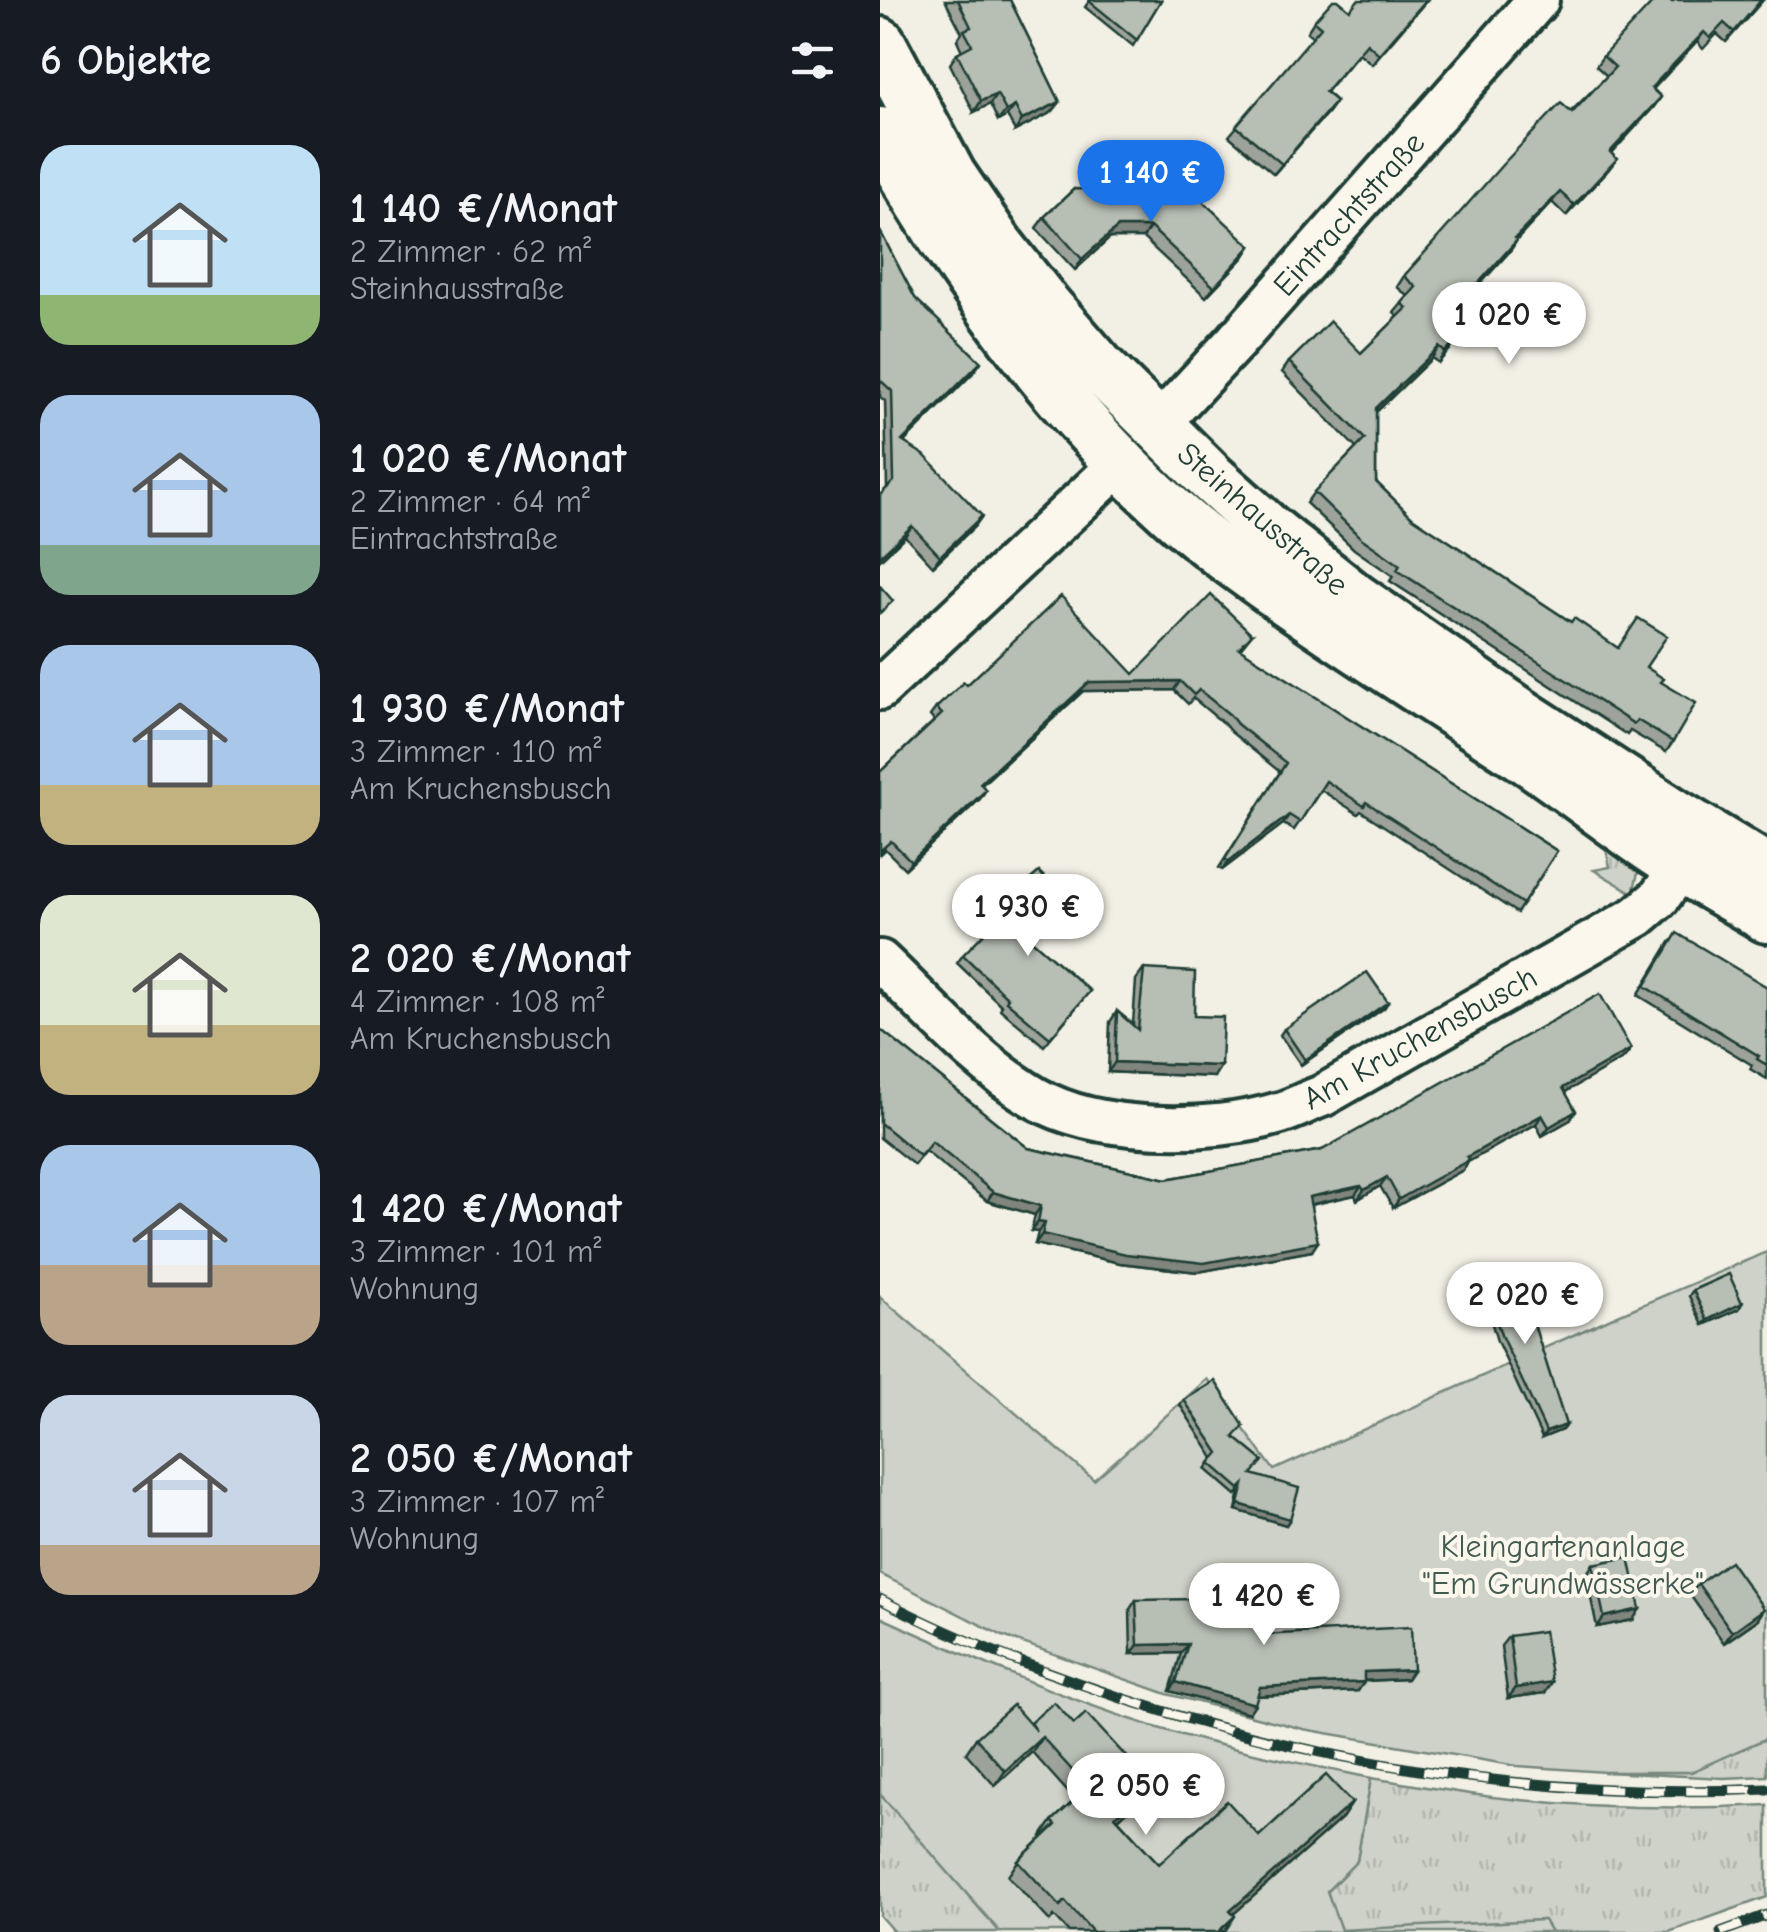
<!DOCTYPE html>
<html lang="de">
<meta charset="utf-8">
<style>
body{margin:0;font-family:"Comic Neue",sans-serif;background:#20242c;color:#f1f3f6;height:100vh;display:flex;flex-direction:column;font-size:38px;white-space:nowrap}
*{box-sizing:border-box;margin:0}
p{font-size:32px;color:#9ea1a6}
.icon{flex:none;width:55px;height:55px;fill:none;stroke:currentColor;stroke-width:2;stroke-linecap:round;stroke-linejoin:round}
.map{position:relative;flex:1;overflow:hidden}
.sheet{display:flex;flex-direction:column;background:#171b24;width:880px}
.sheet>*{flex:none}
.price{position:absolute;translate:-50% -85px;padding:0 22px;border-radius:35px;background:#fff;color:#222;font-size:32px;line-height:65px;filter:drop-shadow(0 2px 5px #0008)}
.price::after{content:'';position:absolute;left:50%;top:60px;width:30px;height:22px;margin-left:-15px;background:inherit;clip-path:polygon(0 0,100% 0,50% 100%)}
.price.selected{background:#1a73e8;color:#fff}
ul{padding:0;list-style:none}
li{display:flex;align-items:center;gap:30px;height:250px;padding:0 40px}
li span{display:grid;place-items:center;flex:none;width:280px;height:200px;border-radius:30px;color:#555}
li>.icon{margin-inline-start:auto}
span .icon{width:120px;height:120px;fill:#fffc;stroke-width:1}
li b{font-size:42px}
h2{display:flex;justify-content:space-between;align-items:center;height:120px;padding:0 40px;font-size:42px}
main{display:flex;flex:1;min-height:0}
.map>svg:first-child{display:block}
</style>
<main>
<section class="sheet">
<h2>6 Objekte<svg class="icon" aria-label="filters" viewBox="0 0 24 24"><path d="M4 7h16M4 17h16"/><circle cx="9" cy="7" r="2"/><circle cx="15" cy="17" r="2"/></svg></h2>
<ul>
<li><span style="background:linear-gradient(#bfe0f5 75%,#8fb573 0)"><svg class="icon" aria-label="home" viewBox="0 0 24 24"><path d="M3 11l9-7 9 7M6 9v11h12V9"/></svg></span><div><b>1 140 €/Monat</b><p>2 Zimmer · 62 m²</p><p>Steinhausstraße</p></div></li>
<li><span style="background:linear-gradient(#a9c7e8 75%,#7fa58c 0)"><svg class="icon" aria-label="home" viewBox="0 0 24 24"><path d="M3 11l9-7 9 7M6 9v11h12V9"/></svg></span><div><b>1 020 €/Monat</b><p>2 Zimmer · 64 m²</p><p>Eintrachtstraße</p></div></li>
<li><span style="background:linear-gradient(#a9c7e8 70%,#c2b280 0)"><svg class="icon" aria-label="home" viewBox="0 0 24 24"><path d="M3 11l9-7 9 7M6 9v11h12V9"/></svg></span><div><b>1 930 €/Monat</b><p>3 Zimmer · 110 m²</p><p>Am Kruchensbusch</p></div></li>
<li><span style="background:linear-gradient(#dfe7d0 65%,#c2b280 0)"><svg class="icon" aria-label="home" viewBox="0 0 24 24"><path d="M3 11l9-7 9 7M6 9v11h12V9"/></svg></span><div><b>2 020 €/Monat</b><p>4 Zimmer · 108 m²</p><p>Am Kruchensbusch</p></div></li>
<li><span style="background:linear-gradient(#a9c7e8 60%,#b9a48a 0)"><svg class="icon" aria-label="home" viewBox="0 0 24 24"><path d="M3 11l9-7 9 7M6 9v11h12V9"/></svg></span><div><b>1 420 €/Monat</b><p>3 Zimmer · 101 m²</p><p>Wohnung</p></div></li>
<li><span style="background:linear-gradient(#c9d6e8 75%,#b9a48a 0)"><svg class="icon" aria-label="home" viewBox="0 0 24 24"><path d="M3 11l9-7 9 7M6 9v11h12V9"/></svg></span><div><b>2 050 €/Monat</b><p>3 Zimmer · 107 m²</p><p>Wohnung</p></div></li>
</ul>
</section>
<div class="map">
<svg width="887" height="1932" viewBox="0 0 887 1932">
<defs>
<pattern id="grass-tufts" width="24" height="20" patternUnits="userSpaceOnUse" patternTransform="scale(2.5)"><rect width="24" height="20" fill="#cfd2c8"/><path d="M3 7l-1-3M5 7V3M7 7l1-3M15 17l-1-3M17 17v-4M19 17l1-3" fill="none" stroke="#b1b5ac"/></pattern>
</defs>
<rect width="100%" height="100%" fill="#f2f0e5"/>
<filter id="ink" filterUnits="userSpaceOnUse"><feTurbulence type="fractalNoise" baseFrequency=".01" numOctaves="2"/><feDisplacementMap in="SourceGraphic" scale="20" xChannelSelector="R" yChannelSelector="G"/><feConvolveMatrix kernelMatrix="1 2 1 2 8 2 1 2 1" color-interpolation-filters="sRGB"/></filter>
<g filter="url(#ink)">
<g fill="url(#grass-tufts)" stroke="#77887e" stroke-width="2.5">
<polygon points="724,840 754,860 759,869 753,893 714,870 730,867"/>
<polygon points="887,1738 887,1776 844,1778 725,1772 811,1772"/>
<path d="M 491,1778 C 531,1784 571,1792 612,1797 C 700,1807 799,1810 887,1805 L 887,1897 L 789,1932 L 671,1932 L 663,1920 L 461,1931 L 447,1891 L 477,1861 Z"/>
<polygon points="0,1794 120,1932 14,1932 0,1916"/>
</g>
<g fill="#cfd2c8" stroke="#77887e" stroke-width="2.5">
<polygon points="887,1252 887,1738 811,1772 725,1772 637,1766 423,1729 287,1694 123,1636 0,1574 0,1297 214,1480 327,1379 394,1470 731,1318"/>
<path d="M 0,1617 C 81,1654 162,1689 247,1718 C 326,1745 409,1761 491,1778 L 477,1861 L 447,1891 L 461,1930 L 664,1920 L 671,1932 L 120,1932 L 0,1794 Z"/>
</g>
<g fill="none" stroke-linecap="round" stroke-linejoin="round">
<defs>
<g id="minor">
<polyline points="277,426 356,341 658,0"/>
<polyline points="0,689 241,463"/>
<path d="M 0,961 C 49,1007 95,1062 154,1097 C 217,1134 331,1134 400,1113 C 414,1109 428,1101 442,1096 L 758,916 L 779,898 L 802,866"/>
</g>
<g id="tertiary">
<polyline points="0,43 70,175 117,244 166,306 220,368 331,478 389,530 474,598 639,713 794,814 887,870"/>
<path d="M 0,133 C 79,273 174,406 294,514 C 330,546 369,573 408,601 C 484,654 563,704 642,755 C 688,785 731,821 777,851 C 813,874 850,895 887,917"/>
</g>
</defs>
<use href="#minor" stroke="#1f3d34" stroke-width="48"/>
<use href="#tertiary" stroke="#1f3d34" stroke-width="58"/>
<use href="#minor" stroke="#fbf7ec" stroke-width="40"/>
<use href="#tertiary" stroke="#fbf7ec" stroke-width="50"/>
<defs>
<g id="rail">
<path d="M 0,1599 C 62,1632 129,1659 195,1682 C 417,1762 651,1800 887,1789"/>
<polyline points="841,1932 887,1915"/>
</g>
</defs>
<use href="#rail" stroke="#1f3d34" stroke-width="11"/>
<use href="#rail" stroke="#fbf7ec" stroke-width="8" stroke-dasharray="22" stroke-linecap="butt"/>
</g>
<g fill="#9da39a" stroke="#1f3d34" stroke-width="2.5">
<polygon points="65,0 130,0 180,102 172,112 135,131 127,116 118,121 110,104 94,112 70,64 77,53 82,51 77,40 82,33"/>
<polygon points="210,0 281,0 253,46 205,7"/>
<polygon points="547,0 492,64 479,53 446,92 456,101 448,112 394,174 349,136 433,37 427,32 434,21 470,10"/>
<polygon points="794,0 883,0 846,42 837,34 823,49 817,42 773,89 781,97 773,108 731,153 729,169 686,216 672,202 637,240 630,251 574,313 582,336 558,363 552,358 496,412 496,482 532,517 691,622 766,667 781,682 793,742 786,752 750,731 747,735 510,581 513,576 474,549 426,503 434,492 476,448 402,372 409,362 481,353 518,317 514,313 528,296 517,287 524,276 727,76 716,66 723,56"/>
<polygon points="194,189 371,246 364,257 326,297 263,238 230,238 195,270 156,228 164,217"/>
<polygon points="0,231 35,298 94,372 24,442 102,516 95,526 53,566 25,536 0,560 0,495 7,488 5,401 0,397"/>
<polygon points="372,634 360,649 677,851 637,913 481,811 478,814 441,790 414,830 403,824 342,870 339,868 400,772 351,732 344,724 313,698 308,704 294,690 203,691 101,785 100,799 25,869 5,849 0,854 0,772 54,721 50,716 56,708 87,685 254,674"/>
<polygon points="180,907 149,938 210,991 164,1046 120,1009 122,1006 77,963 83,955 112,926 107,919 113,911"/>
<polygon points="790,942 887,987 887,1079 870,1069 872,1065 758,995"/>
<polygon points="264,969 314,1016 334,1077 228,1072 230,1022 237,1011 253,1024 256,980"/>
<polygon points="508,1002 504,1008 421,1065 400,1035 404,1029"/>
<polygon points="0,1029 148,1148 287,1179 442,1150 744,1058 685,1092 696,1111 690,1120 662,1136 656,1124 588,1162 583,1170 513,1208 500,1186 477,1200 475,1195 431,1205 432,1251 318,1272 240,1263 155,1244 158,1232 151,1231 155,1215 107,1201 45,1151 34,1165 0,1138"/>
<polygon points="604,1282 686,1425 682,1430 662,1438 617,1341 601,1287"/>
<polygon points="813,1290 862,1303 859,1309 823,1325 809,1296"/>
<polygon points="304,1400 355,1437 373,1475 410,1519 406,1525 356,1510 360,1491 356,1495 326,1469 334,1458 300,1405"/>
<polygon points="713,1564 753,1620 717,1627 706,1575"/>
<polygon points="818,1584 884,1609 877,1620 844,1643 810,1595"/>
<polygon points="256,1600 379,1635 527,1679 484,1681 478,1691 377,1696 369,1713 290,1691 301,1653 251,1654 250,1609"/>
<polygon points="629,1636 665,1693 628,1698 621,1646"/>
<polygon points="150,1723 260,1799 238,1819 279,1864 379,1836 472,1803 462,1818 353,1914 344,1932 189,1932 174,1916 170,1921 128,1876 138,1861 163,1837 162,1836 172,1821 195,1800 152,1752 115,1786 86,1753 96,1738"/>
</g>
<g fill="#80857d" stroke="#1f3d34" stroke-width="2.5">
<polygon points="546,0 547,0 492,64 499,54"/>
<polygon points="881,0 883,0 846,42 854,32"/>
<polygon points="824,32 817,42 764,99 771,88"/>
<polygon points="117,94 110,104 94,112 101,101"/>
<polygon points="781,97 773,108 723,163 730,152"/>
<polygon points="456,101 448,112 394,174 402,164"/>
<polygon points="180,102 172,112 135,131 142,120"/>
<polygon points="135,106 127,116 118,121 126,111"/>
<polygon points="737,159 729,169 686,216 694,205"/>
<polygon points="680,192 672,202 628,249 635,238"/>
<polygon points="238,227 270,227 263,238 230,238 195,270 202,259"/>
<polygon points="637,240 630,251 566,322 573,312"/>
<polygon points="371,246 364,257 326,297 334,287"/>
<polygon points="589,326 582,336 558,363 565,352"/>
<polygon points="559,347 552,358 489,419 496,408"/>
<polygon points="101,362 94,372 15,451 22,441"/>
<polygon points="102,516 95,526 53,566 60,556"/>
<polygon points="32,526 25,536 0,560 0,556"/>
<polygon points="300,681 294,690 203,691 94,792 100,783 209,682"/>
<polygon points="106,790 100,799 25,869 31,861"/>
<polygon points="409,815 403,824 342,870 348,862"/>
<polygon points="186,898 180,907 142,945 148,937"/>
<polygon points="508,1002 504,1008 421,1065 425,1060"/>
<polygon points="751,1049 744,1058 677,1097 683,1088"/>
<polygon points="235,1062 341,1066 334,1077 228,1072"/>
<polygon points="696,1111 690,1120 662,1136 669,1127"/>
<polygon points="662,1115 656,1124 588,1162 583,1170 513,1208 519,1199 587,1157"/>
<polygon points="507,1177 500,1186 477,1200 484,1190"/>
<polygon points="481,1186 475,1195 423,1206 429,1197"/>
<polygon points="113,1192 161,1206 155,1215 107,1201"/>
<polygon points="158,1222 165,1223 158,1232 151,1231"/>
<polygon points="162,1234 438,1242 432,1251 318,1272 240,1263 155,1244"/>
<polygon points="862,1303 859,1309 823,1325 827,1320"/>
<polygon points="686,1425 682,1430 662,1438 666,1432"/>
<polygon points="359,1504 410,1519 406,1525 356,1510"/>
<polygon points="760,1609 753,1620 717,1627 724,1617"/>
<polygon points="884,1609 877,1620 844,1643 852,1632"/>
<polygon points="308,1644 301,1653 251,1654 258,1645"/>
<polygon points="533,1670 527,1679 477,1681 484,1672"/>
<polygon points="296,1682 375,1704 369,1713 290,1691"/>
<polygon points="484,1682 478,1691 374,1696 380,1687"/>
<polygon points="672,1682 665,1693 628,1698 636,1688"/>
<polygon points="162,1737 152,1752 115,1786 125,1771"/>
<polygon points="271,1784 260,1799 225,1831 235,1816"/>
<polygon points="472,1803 462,1818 340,1926 350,1911"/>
<polygon points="355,1916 345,1931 338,1932"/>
</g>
<g fill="#b7beb3" stroke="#1f3d34" stroke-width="2.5">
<polygon points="78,0 130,0 180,102 142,120 135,106 126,111 117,94 101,101 77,53 92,45 84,30 91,27"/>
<polygon points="210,0 281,0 257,40 209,1"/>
<polygon points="453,0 458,0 470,10 478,0 546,0 499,54 487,43 445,92 456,101 402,164 356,126 441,27 434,21"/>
<polygon points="775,0 790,0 792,2 794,0 881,0 854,32 844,23 830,38 824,32 771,88 781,97 730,152 737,159 694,205 680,192 635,238 637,240 573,312 589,326 565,352 559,347 496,408 496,482 532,517 691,622 694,618 738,648 758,618 787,636 766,667 784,679 781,682 816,703 793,742 757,720 754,724 517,570 520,565 481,538 434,492 485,439 409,362 450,321 481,353 527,308 522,303 536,287 524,276 623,164 681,103 692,113 735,67 723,56"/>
<polygon points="194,189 313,192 371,246 334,287 270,227 238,227 202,259 164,217"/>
<polygon points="0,231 35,298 101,362 22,441 44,455 102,516 60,556 32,526 0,556 0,495 14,481 12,391 0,380"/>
<polygon points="0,586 13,601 0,613"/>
<polygon points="331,595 372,634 359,648 677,851 643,904 486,802 484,806 446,781 420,822 409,815 348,862 345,859 406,763 357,724 350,715 319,690 314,695 300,681 209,682 100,783 106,790 31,861 11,841 1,850 0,849 0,772 62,714 56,708 84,682 87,685 181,596 254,674"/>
<polygon points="159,872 186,898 148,937 210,991 170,1038 126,1001 128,998 83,955 119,918 113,911"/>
<polygon points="797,933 887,987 887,1065 877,1059 879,1056 765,986"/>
<polygon points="264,969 315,972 314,1016 343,1017 341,1066 235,1062 237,1011 258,1030"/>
<polygon points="487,972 508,1002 425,1060 404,1029"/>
<polygon points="720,994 751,1049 683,1088 696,1111 669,1127 662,1115 587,1157 589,1160 519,1199 507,1177 484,1190 481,1186 429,1197 438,1242 324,1263 246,1254 162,1234 165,1223 158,1222 161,1206 113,1192 52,1142 40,1156 0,1123 0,1029 148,1148 287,1179 442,1150"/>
<polygon points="637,1271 686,1425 666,1432 621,1335 604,1282"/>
<polygon points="849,1274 862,1303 827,1320 813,1290"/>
<polygon points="335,1381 364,1426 354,1437 383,1461 372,1474 419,1488 410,1519 359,1504 364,1485 360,1489 330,1463 339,1453 304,1400"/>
<polygon points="749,1557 760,1609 724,1617 713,1564"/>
<polygon points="850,1561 884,1609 852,1632 818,1584"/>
<polygon points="378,1598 379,1635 531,1627 533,1670 484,1672 484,1682 380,1687 375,1704 296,1682 308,1644 258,1645 256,1600"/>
<polygon points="664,1631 672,1682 636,1688 629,1636"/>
<polygon points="174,1702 194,1724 206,1713 271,1784 235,1816 279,1864 347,1801 379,1836 446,1775 472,1803 350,1911 355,1916 338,1932 213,1932 185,1901 180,1906 138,1861 176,1825 172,1821 208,1788 162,1737 125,1771 96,1738 133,1705 156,1731 150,1723"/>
</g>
</g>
<g text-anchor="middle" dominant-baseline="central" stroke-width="8" stroke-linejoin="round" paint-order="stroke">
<g font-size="32" fill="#1f3d34" stroke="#fbf7ec">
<text transform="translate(469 214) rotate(-48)">Eintrachtstraße</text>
<text transform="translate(383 519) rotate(41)">Steinhausstraße</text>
<text transform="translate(540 1038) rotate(-29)">Am Kruchensbusch</text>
</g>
<g font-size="32" fill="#425b52" stroke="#fbf7ec">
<text x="683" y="1546">Kleingartenanlage<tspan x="683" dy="37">"Em Grundwässerke"</tspan></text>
</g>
</g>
</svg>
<b class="price selected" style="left:271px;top:225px">1 140 €</b>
<b class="price" style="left:629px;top:367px">1 020 €</b>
<b class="price" style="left:148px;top:959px">1 930 €</b>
<b class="price" style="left:645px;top:1347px">2 020 €</b>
<b class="price" style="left:384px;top:1648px">1 420 €</b>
<b class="price" style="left:266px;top:1838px">2 050 €</b>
</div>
</main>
